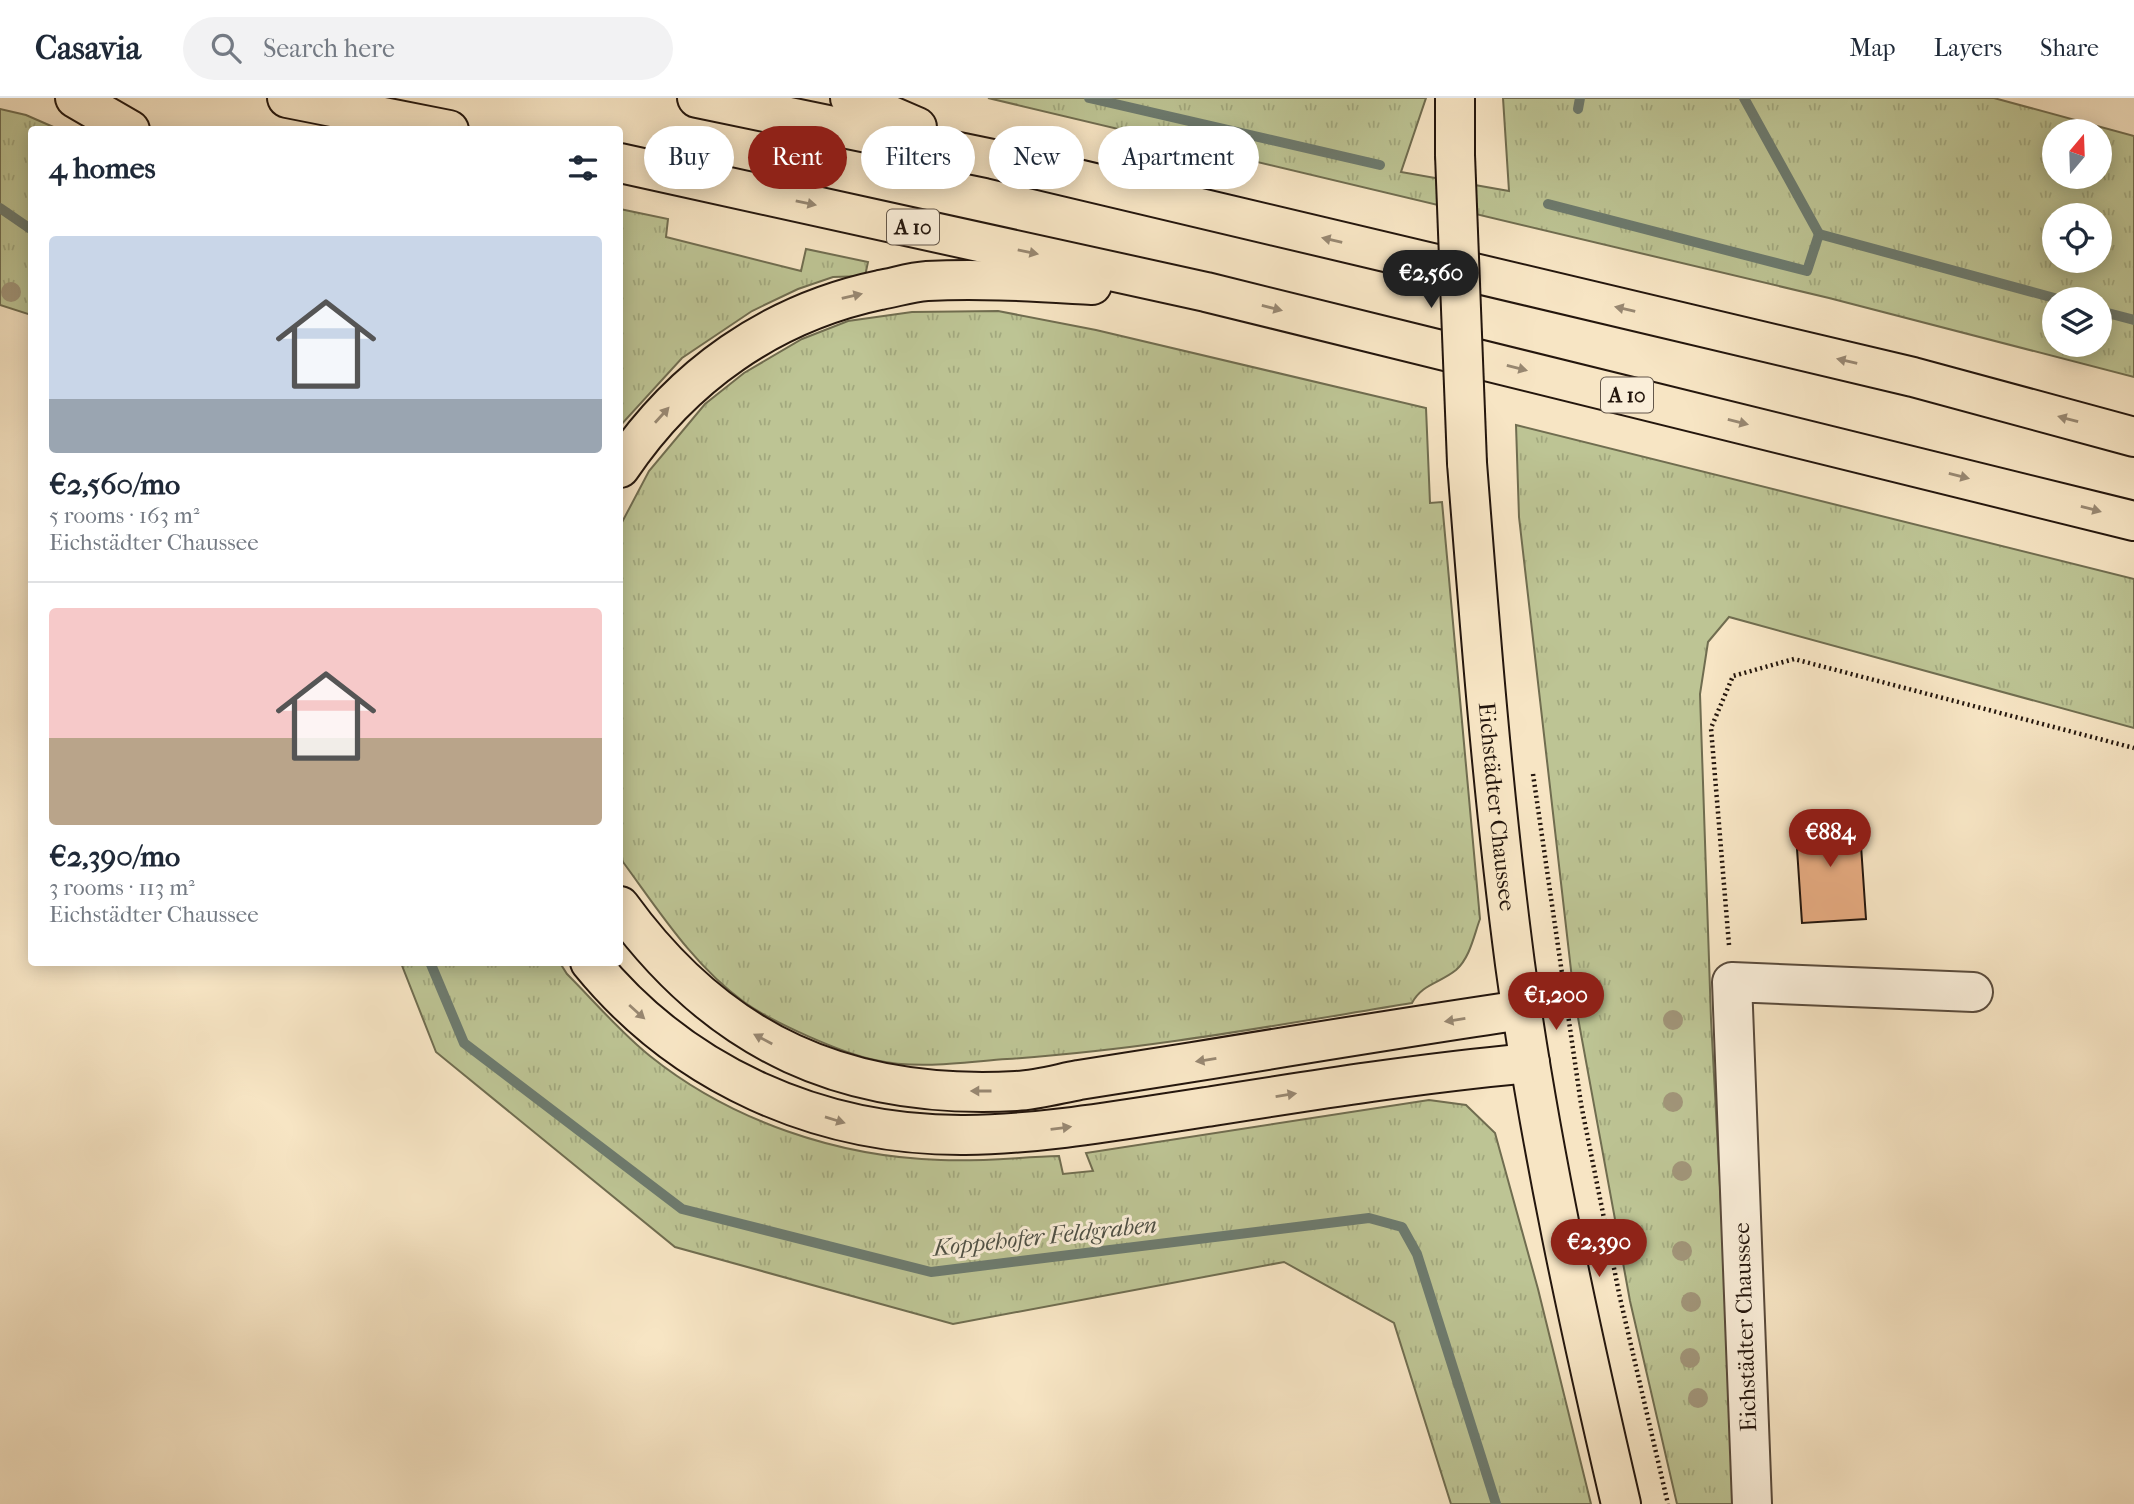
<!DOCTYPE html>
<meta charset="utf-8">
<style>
body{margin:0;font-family:"IM FELL French Canon",serif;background:#f2f2f3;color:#1f2937;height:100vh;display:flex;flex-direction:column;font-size:26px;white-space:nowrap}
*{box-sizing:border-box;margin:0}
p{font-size:23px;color:#747a83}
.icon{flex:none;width:38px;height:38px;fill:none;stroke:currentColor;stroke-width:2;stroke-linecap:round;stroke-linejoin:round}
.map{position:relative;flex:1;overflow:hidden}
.drawer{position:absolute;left:28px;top:28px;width:595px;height:840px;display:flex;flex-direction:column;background:#fff;border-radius:7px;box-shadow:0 4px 18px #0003}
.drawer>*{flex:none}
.top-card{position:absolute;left:644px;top:28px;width:665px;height:63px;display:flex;gap:14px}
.needle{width:46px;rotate:19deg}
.fabs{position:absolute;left:2042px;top:21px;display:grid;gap:14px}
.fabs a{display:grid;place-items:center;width:70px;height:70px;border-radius:50%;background:#fff;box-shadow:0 4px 18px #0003;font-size:35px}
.price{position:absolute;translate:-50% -60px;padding:0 16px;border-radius:24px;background:#8f2418;color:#fff;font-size:23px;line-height:46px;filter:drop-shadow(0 2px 4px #0008)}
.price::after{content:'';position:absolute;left:50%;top:42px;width:21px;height:16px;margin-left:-10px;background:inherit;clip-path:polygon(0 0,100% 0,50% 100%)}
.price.on{background:#222;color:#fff}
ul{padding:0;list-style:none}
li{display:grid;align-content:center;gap:14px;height:371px;padding:0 21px}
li+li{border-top:2px solid #e0e1e3}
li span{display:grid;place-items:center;height:217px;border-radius:7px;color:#555}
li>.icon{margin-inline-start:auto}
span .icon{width:126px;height:126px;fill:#fffc;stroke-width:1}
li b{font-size:30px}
h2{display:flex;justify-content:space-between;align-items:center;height:84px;padding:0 21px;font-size:30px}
.chip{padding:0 24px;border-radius:32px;background:#fff;box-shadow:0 4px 18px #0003;font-size:24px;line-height:63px}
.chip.on{background:#8f2418;color:#fff}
header{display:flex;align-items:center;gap:42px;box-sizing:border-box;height:98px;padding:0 35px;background:#fff;border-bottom:2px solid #e0e1e3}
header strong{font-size:33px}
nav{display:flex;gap:38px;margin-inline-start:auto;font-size:24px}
.search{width:490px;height:63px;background:#f2f2f3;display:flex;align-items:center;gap:18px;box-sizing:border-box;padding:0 24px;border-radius:38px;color:#747a83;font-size:26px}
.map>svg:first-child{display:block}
</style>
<header>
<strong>Casavia</strong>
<div class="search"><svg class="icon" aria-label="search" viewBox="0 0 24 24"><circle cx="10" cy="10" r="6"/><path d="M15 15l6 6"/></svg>Search here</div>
<nav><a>Map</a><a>Layers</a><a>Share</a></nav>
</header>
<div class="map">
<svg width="2134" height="1406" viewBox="0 0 2134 1406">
<defs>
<pattern id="grass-tufts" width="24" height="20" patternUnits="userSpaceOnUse" patternTransform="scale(1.75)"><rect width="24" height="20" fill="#bdc494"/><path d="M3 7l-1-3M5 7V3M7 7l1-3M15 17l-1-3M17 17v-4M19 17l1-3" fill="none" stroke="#a2a87e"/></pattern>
</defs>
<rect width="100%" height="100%" fill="#f7e5c4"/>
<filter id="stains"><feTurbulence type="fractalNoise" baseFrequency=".00286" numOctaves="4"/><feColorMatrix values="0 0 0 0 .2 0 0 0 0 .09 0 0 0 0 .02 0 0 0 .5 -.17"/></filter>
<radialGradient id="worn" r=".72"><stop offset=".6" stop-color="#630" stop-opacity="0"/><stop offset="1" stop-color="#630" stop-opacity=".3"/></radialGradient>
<g fill="url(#grass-tufts)" stroke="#706d50" stroke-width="2" fill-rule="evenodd">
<path d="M 988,0 L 1426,0 L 1401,74 L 1509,93 L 1503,0 L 1994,0 L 2134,38 L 2134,279 L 1829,200 ZM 2054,33 L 2100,33 L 2100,79 L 2054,79 ZM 2054,117 L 2100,117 L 2100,163 L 2054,163 ZM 2054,201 L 2100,201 L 2100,247 L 2054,247 Z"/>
<polygon points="0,11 26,17 58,31 32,32 31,217 0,207"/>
<polygon points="620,111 668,121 666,139 801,173 806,151 868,164 865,178 833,179 798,191 752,213 682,260 620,328"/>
<path d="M 998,213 L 1096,232 L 1426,310 L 1430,405 L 1442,404 L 1480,821 C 1474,837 1470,860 1456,872 C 1440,885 1422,886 1412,905 C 1277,927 1144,952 1007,961 C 965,964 917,972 875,962 C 841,955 772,924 744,904 C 694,868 659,813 623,764 L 620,755 L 620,428 L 649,373 L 705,306 L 744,275 L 802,241 L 848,223 L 912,214 Z"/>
<polygon points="1516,327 2134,481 2134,630 1729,519 1708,544 1700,596 1711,921 1737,1406 1677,1406 1630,1203 1574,898 1519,419"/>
<path d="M 401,865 L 560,865 L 567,876 C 594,903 620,934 650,958 C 731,1023 838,1059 941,1062 C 980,1064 1020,1059 1059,1058 L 1063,1076 L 1093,1073 L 1086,1055 L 1429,1002 L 1466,1007 L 1495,1035 L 1538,1191 L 1591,1406 L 1451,1406 L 1394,1225 L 1284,1164 L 953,1226 L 675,1149 L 436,954 Z"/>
</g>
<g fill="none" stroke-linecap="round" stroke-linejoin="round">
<g stroke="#6d7b6f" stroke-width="10">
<polyline points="1089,0 1380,67"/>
<polyline points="1744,0 1819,136"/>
<polyline points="1578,11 1580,0"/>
<polyline points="1548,106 1807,173 1819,136 2058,201"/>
<polyline points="0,110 32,132"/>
<polyline points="2100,213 2134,222"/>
<polyline points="430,864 464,945 682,1111 931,1174 1369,1120 1402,1129 1417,1156 1496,1406"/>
</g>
</g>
<polygon fill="#e4a97f" stroke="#24160d" stroke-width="2" points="1859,718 1866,821 1802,825 1795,721"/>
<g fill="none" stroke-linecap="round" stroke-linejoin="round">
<defs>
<polyline id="minor" points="1752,1406 1732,884 1973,894"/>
<g id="major">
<polyline points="1455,0 1455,57"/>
<path id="s1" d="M 1467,365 C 1480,532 1493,699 1515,866 C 1540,1048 1579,1227 1621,1406"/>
</g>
<g id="highway">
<polyline points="75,0 130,32"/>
<polyline points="287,0 449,32"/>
<polyline points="697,0 993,61 1913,279 2134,339"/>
<polyline points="850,0 917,29"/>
<polyline points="620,65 1206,194 2134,423"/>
<path d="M 620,370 C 682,278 771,215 880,192 C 896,189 912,184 927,183 C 982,180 1038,184 1092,187"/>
<path d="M 620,808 C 720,946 847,1002 1016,993 C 1037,992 1058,986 1079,982 C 1117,976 1155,970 1193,964 C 1303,946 1413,928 1522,912"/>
<path d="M 590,864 C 683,978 820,1038 965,1037 C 1046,1036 1126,1021 1206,1009 C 1314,992 1421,975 1530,965"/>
</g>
</defs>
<use href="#minor" stroke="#594a3b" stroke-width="42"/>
<use href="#major" stroke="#24160d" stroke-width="42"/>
<use href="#highway" stroke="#24160d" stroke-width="42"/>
<g stroke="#24160d" stroke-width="4.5" stroke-dasharray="2 3.5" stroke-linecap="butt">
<polyline points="1533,676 1581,1006 1620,1200 1668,1406"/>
<polyline points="1729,847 1711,630 1733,578 1794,561 2134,650"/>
</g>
<use href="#minor" stroke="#faeed9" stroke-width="38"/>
<use href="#major" stroke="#f7e5c4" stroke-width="38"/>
<use href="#highway" stroke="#f7e5c4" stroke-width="38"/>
<defs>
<polyline id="major-bridge" points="1455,57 1467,365"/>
</defs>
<use href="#major-bridge" stroke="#24160d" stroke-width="42" stroke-linecap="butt"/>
<use href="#major-bridge" stroke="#f7e5c4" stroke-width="38"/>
</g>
<g fill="#a19579">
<circle cx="11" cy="194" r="10"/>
<circle cx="1673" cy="922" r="10"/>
<circle cx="1673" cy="1004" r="10"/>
<circle cx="1682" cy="1073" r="10"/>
<circle cx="1682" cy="1153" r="10"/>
<circle cx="1691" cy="1204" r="10"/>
<circle cx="1690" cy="1260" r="10"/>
<circle cx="1698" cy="1300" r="10"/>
</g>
<defs><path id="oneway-solid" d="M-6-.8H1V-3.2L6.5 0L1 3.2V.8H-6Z" transform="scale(1.75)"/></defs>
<g fill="#988872">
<use href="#oneway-solid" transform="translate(806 105) rotate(12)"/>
<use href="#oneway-solid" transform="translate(1332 142) rotate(-167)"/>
<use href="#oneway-solid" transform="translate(1028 154) rotate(12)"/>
<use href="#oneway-solid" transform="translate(852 198) rotate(-13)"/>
<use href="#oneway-solid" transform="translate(1272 210) rotate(14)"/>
<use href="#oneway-solid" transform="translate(1625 211) rotate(-167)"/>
<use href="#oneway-solid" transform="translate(1847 263) rotate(-167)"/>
<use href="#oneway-solid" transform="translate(1517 270) rotate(14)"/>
<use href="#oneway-solid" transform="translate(662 317) rotate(-48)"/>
<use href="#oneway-solid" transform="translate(2068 321) rotate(-165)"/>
<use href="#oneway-solid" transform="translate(1738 324) rotate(14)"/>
<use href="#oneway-solid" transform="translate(1959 378) rotate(14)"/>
<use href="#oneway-solid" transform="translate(2091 411) rotate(15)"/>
<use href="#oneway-solid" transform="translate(637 914) rotate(42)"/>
<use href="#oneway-solid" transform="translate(1455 922) rotate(171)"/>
<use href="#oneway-solid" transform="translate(763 941) rotate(-152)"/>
<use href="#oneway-solid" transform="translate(1206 962) rotate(171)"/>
<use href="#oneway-solid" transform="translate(981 993) rotate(-180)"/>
<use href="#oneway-solid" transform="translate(1286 997) rotate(-9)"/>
<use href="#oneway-solid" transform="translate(835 1022) rotate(17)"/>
<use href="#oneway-solid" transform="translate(1061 1030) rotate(-7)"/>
</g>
<g text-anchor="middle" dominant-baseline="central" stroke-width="6" stroke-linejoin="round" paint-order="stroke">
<g fill="#faeed9" stroke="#64574a" stroke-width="2">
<rect x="887" y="111.5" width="52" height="35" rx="5"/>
<rect x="1601" y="279.5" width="52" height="35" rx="5"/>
</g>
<g font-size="21" font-weight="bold" fill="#24160d">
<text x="913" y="129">A 10</text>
<text x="1627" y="297">A 10</text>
</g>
<g font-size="23" fill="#24160d" stroke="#faeed9">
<text stroke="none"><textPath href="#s1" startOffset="345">Eichstädter Chaussee</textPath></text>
<text transform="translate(1745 1229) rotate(-92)">Eichstädter Chaussee</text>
</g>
<g font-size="24" font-style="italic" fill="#4f5146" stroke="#faeed9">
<text transform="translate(1045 1138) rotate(-6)">Koppehofer Feldgraben</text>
</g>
</g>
<rect width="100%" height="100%" filter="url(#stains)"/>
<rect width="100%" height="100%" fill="url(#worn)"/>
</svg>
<div class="fabs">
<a><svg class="needle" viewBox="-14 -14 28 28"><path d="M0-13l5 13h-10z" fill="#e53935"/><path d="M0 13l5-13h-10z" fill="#747a83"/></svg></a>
<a><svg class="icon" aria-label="locate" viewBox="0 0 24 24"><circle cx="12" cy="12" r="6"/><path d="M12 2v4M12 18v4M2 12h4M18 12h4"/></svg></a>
<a><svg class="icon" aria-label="layers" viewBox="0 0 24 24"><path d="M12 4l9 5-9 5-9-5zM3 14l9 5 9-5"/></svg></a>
</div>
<b class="price on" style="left:1431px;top:212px">€2,560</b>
<b class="price" style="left:1830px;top:771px">€884</b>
<b class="price" style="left:1556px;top:934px">€1,200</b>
<b class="price" style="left:1599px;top:1181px">€2,390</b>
<div class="top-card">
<a class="chip">Buy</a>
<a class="chip on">Rent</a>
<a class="chip">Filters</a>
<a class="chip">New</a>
<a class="chip">Apartment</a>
</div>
<section class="drawer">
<h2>4 homes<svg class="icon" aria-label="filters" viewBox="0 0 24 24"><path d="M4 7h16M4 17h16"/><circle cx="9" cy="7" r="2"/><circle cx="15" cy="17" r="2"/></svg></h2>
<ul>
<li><span style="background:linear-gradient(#c9d6e8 75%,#9aa5b1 0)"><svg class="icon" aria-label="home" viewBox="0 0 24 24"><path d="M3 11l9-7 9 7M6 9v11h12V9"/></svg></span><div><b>€2,560/mo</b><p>5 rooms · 163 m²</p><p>Eichstädter Chaussee</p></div></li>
<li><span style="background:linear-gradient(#f6c9c9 60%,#b9a48a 0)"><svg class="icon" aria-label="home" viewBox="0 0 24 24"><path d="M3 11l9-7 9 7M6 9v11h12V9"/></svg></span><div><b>€2,390/mo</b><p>3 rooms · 113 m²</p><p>Eichstädter Chaussee</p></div></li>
</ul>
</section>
</div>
